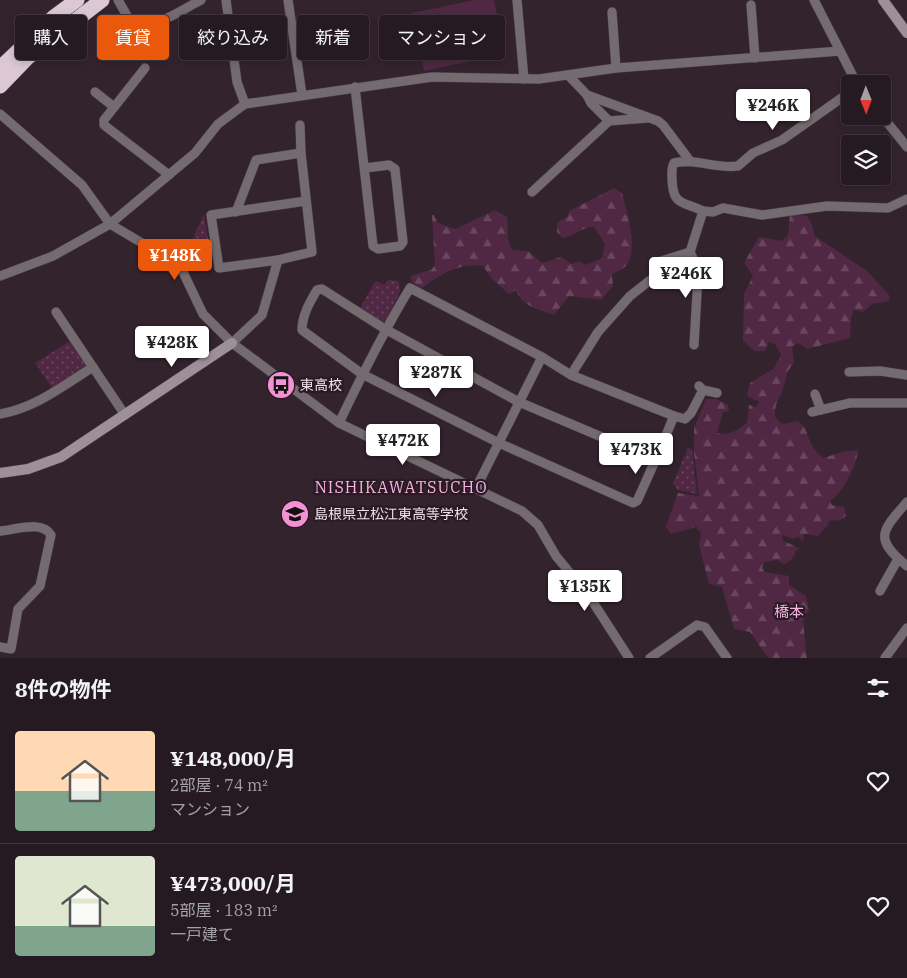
<!DOCTYPE html>
<html lang="ja">
<meta charset="utf-8">
<style>
body{margin:0;font-family:"IBM Plex Serif","Noto Sans JP",serif;background:#32272f;color:#f1f3f6;height:100vh;display:flex;flex-direction:column;font-size:19px;white-space:nowrap}
*{box-sizing:border-box;margin:0}
p{font-size:16px;color:#a4a1a5}
.icon{flex:none;width:28px;height:28px;fill:none;stroke:currentColor;stroke-width:2;stroke-linecap:round;stroke-linejoin:round}
.map{position:relative;height:658px;overflow:hidden}
.sheet{display:flex;flex-direction:column;background:#261a22;flex:1}
.sheet>*{flex:none}
.guide{position:absolute;left:15px;top:15px;width:500px;height:45px;display:flex;gap:10px}
.needle{width:32px;rotate:179deg}
.fabs{position:absolute;left:841px;top:75px;display:grid;gap:10px}
.fabs a{display:grid;place-items:center;width:50px;height:50px;border-radius:5px;background:#261a22;box-shadow:0 2px 8px #0003,0 0 0 1px #423840;font-size:25px}
.price{position:absolute;translate:-50% -42px;padding:0 11px;border-radius:5px;background:#fff;color:#222;font-size:16px;line-height:32px;filter:drop-shadow(0 1px 2px #0008)}
.price::after{content:'';position:absolute;left:50%;top:30px;width:15px;height:11px;margin-left:-8px;background:inherit;clip-path:polygon(0 0,100% 0,50% 100%)}
.price.current{background:#ea580c;color:#fff}
ul{padding:0;list-style:none}
li{display:flex;align-items:center;gap:15px;height:125px;padding:0 15px}
li+li{border-top:1px solid #423840}
li span{display:grid;place-items:center;flex:none;width:140px;height:100px;border-radius:5px;color:#555}
li>.icon{margin-inline-start:auto}
span .icon{width:60px;height:60px;fill:#fffc;stroke-width:1}
li b{font-size:21px}
h2{display:flex;justify-content:space-between;align-items:center;height:60px;padding:0 15px;font-size:21px}
.chip{padding:0 18px;border-radius:5px;background:#261a22;box-shadow:0 2px 8px #0003,0 0 0 1px #423840;font-size:18px;line-height:45px}
.chip.current{background:#ea580c;color:#fff}
.map>svg:first-child{display:block}
</style>
<div class="map">
<svg width="907" height="658" viewBox="0 0 907 658">
<defs>
<pattern id="grass-dots" width="8" height="8" patternUnits="userSpaceOnUse" patternTransform="scale(1.25)"><rect width="8" height="8" fill="#502843"/><path d="M2 2h.1M6 6h.1" fill="none" stroke="#69475e" stroke-width="1.8" stroke-linecap="round"/></pattern>
<pattern id="forest-firs" width="22" height="20" patternUnits="userSpaceOnUse" patternTransform="scale(1.25)"><rect width="22" height="20" fill="#502843"/><path d="M5 1l3.5 6h-7zM16 11l3.5 6h-7z" fill="#69475e"/></pattern>
</defs>
<rect width="100%" height="100%" fill="#33232d"/>
<g fill="url(#grass-dots)">
<polygon points="204,214 209,245 194,247 187,251"/>
<polygon points="388,280 399,281 400,292 386,321 382,321 360,308 374,283 376,281 384,285"/>
<polygon points="70,341 85,363 85,368 53,389 35,363"/>
<polygon points="688,448 692,449 697,494 677,490 673,483"/>
</g>
<g fill="url(#forest-firs)">
<path d="M 614,188 L 622,193 C 627,211 639,250 626,266 C 623,269 616,272 612,274 L 613,286 L 601,300 L 569,296 L 554,315 C 540,310 521,306 516,290 L 509,294 L 492,279 L 483,266 C 461,262 439,275 422,288 L 412,282 L 410,276 L 431,270 L 435,265 L 432,215 L 434,215 L 438,223 L 455,229 L 495,210 L 507,217 C 509,229 506,239 512,250 L 528,251 L 542,263 L 561,257 L 572,264 L 578,261 L 586,265 L 602,258 L 605,244 L 594,227 C 583,226 575,236 562,238 L 557,232 L 557,223 L 567,217 L 569,211 Z"/>
<path d="M 790,214 L 807,216 L 812,225 L 815,236 L 867,271 L 889,295 L 889,301 L 872,304 L 863,312 L 854,310 L 851,318 L 850,338 L 807,349 L 798,343 L 792,347 L 794,363 C 783,375 788,377 783,389 C 778,403 775,401 775,417 L 782,424 L 798,421 C 811,430 806,447 824,458 L 841,452 L 858,450 C 857,465 843,493 830,501 L 832,505 L 844,507 L 846,516 L 840,520 L 829,521 L 828,525 L 818,536 L 804,534 L 803,542 L 798,537 L 793,539 L 783,535 L 782,540 L 800,549 L 795,551 C 795,558 791,561 784,564 L 777,560 L 764,562 L 762,568 L 765,572 L 789,576 L 789,585 L 806,596 L 809,609 L 803,621 L 807,658 L 770,658 L 766,655 L 750,632 L 734,629 L 722,587 L 709,584 L 699,545 L 701,533 L 696,527 L 671,534 L 666,526 L 678,493 L 699,496 L 694,453 L 694,428 L 706,399 L 716,399 L 728,405 L 729,412 L 723,412 L 717,433 C 730,436 736,431 747,423 L 749,405 L 756,407 L 759,402 L 747,396 L 750,383 L 773,369 L 781,355 L 775,344 L 769,342 L 765,351 L 755,351 L 743,341 L 744,294 L 753,276 L 744,263 L 759,237 L 782,241 L 788,235 Z"/>
</g>
<polygon fill="#502843" points="474,0 494,0 505,54 424,71 412,13"/>
<g fill="none" stroke-linecap="round" stroke-linejoin="round">
<defs>
<g id="street">
<path d="M 118,0 L 130,21 C 153,32 181,10 201,0"/>
<polyline points="226,0 237,82 245,104"/>
<polyline points="288,0 302,95"/>
<polyline points="517,0 524,79"/>
<polyline points="814,0 857,84"/>
<polyline points="751,5 755,58"/>
<polyline points="612,12 616,68"/>
<polyline points="145,68 104,120 104,125 169,175"/>
<polyline points="568,75 587,95 658,121 663,125 690,161"/>
<polyline points="355,87 373,246 378,249 400,246 403,242 395,169 389,165 365,168"/>
<polyline points="95,92 114,107"/>
<polyline points="587,95 591,103 609,121"/>
<polyline points="0,114 82,185 110,224 164,256 182,270 203,314 232,343 339,423 522,511 538,525 556,556 589,596 629,658"/>
<polyline points="882,116 907,147"/>
<polyline points="532,192 609,121 648,118"/>
<polyline points="703,211 713,212 723,208 762,215 827,206 888,208 907,199"/>
<polyline points="236,212 256,160 301,153"/>
<polyline points="690,252 697,267 698,276 694,345"/>
<polyline points="278,260 219,268 211,215 306,201"/>
<polyline points="0,276 53,256 110,224 195,153 218,124 245,104 432,77 539,79 616,68 840,51"/>
<polyline points="56,312 125,415"/>
<polyline points="232,343 262,315 278,260 312,252 301,153 300,125"/>
<polyline points="849,372 880,371 907,375"/>
<path d="M 571,375 L 598,332 L 630,296 L 658,274 L 658,262 L 690,252 L 703,211 C 682,201 673,206 672,179 C 672,173 671,168 674,163 C 695,158 716,169 738,166 L 753,153 L 782,140 L 850,92"/>
<polyline points="699,386 703,390 717,393"/>
<polyline points="815,394 821,410"/>
<polyline points="812,412 850,403 907,403"/>
<path d="M 0,414 C 35,408 63,386 93,367"/>
<polyline points="674,416 685,419 691,413 703,390"/>
<path d="M 339,423 C 361,377 383,332 410,288 L 542,357 L 571,375 L 674,416 C 662,445 650,473 637,501 L 633,503 L 499,443 L 362,374 L 302,330 C 302,315 310,302 317,290 L 322,289 L 385,329 L 519,402 L 656,460"/>
<polyline points="476,488 542,357"/>
<path d="M 907,502 C 883,530 872,538 907,566"/>
<path d="M 0,531 C 15,530 42,520 51,535 L 40,586 L 18,609 L 11,649 L 0,647"/>
<polyline points="880,591 898,559"/>
<polyline points="650,658 697,625 705,627 727,658"/>
<polyline points="885,658 907,628"/>
</g>
<g id="secondary">
<polyline points="883,0 907,33"/>
<polyline points="0,473 28,469 61,457 232,343"/>
</g>
<g id="highway">
<polyline points="0,68 54,17 77,0"/>
<polyline points="0,86 28,57 102,0"/>
</g>
</defs>
<use href="#street" stroke="#4d3e47" stroke-width="10"/>
<use href="#secondary" stroke="#4d3e47" stroke-width="11"/>
<use href="#highway" stroke="#4d3e47" stroke-width="16"/>
<use href="#street" stroke="#746b70" stroke-width="9"/>
<use href="#secondary" stroke="#9e9099" stroke-width="10"/>
<use href="#highway" stroke="#dcc7d4" stroke-width="15"/>
</g>
<defs>
<symbol id="bus-disc" viewBox="-11 -11 22 22"><circle r="9.5" fill="#f491d4" stroke="#291a24"/><path d="M-5-6H5V4H4V6H2V4H-2V6H-4V4H-5ZM-3.5-4V0h7V-4ZM-3.5 1.2v1.5H-2V1.2ZM2 1.2v1.5H3.5V1.2Z" fill="#111"/></symbol>
<symbol id="school-disc" viewBox="-11 -11 22 22"><circle r="9.5" fill="#f491d4" stroke="#291a24"/><path d="M0-5L7-2L0 1L-7-2ZM-4 1L0 2.5L4 1V4Q0 6-4 4Z" fill="#111"/></symbol>
</defs>
<g fill-rule="evenodd">
<use href="#bus-disc" x="265" y="369" width="32" height="32"/>
<use href="#school-disc" x="279" y="498" width="32" height="32"/>
</g>
<g text-anchor="middle" dominant-baseline="central" stroke-width="4.5" stroke-linejoin="round" paint-order="stroke">
<g font-size="14" fill="#ece2e8" stroke="#291a24" text-anchor="start">
<text x="300" y="385">東高校</text>
<text x="314" y="514">島根県立松江東高等学校</text>
</g>
<g font-size="15" fill="#f7b1de" stroke="#291a24">
<text x="789" y="611">橋本</text>
</g>
<g font-size="16" letter-spacing="1" fill="#f7b1de" stroke="#291a24">
<text x="401" y="487">NISHIKAWATSUCHO</text>
</g>
</g>
</svg>
<div class="fabs">
<a><svg class="needle" viewBox="-14 -14 28 28"><path d="M0-13l5 13h-10z" fill="#e53935"/><path d="M0 13l5-13h-10z" fill="#a4a1a5"/></svg></a>
<a><svg class="icon" aria-label="layers" viewBox="0 0 24 24"><path d="M12 4l9 5-9 5-9-5zM3 14l9 5 9-5"/></svg></a>
</div>
<b class="price" style="left:773px;top:131px">¥246K</b>
<b class="price current" style="left:175px;top:281px">¥148K</b>
<b class="price" style="left:686px;top:299px">¥246K</b>
<b class="price" style="left:172px;top:368px">¥428K</b>
<b class="price" style="left:436px;top:398px">¥287K</b>
<b class="price" style="left:403px;top:466px">¥472K</b>
<b class="price" style="left:636px;top:475px">¥473K</b>
<b class="price" style="left:585px;top:612px">¥135K</b>
<div class="guide">
<a class="chip">購入</a>
<a class="chip current">賃貸</a>
<a class="chip">絞り込み</a>
<a class="chip">新着</a>
<a class="chip">マンション</a>
</div>
</div>
<section class="sheet">
<h2>8件の物件<svg class="icon" aria-label="filters" viewBox="0 0 24 24"><path d="M4 7h16M4 17h16"/><circle cx="9" cy="7" r="2"/><circle cx="15" cy="17" r="2"/></svg></h2>
<ul>
<li><span style="background:linear-gradient(#ffd9b3 60%,#7fa58c 0)"><svg class="icon" aria-label="home" viewBox="0 0 24 24"><path d="M3 11l9-7 9 7M6 9v11h12V9"/></svg></span><div><b>¥148,000/月</b><p>2部屋 · 74 m²</p><p>マンション</p></div><svg class="icon" aria-label="heart" viewBox="0 0 24 24"><path d="M12 20l-8-8c-3-5 5-10 8-4 3-6 11-1 8 4z"/></svg></li>
<li><span style="background:linear-gradient(#dfe7d0 70%,#7fa58c 0)"><svg class="icon" aria-label="home" viewBox="0 0 24 24"><path d="M3 11l9-7 9 7M6 9v11h12V9"/></svg></span><div><b>¥473,000/月</b><p>5部屋 · 183 m²</p><p>一戸建て</p></div><svg class="icon" aria-label="heart" viewBox="0 0 24 24"><path d="M12 20l-8-8c-3-5 5-10 8-4 3-6 11-1 8 4z"/></svg></li>
</ul>
</section>
